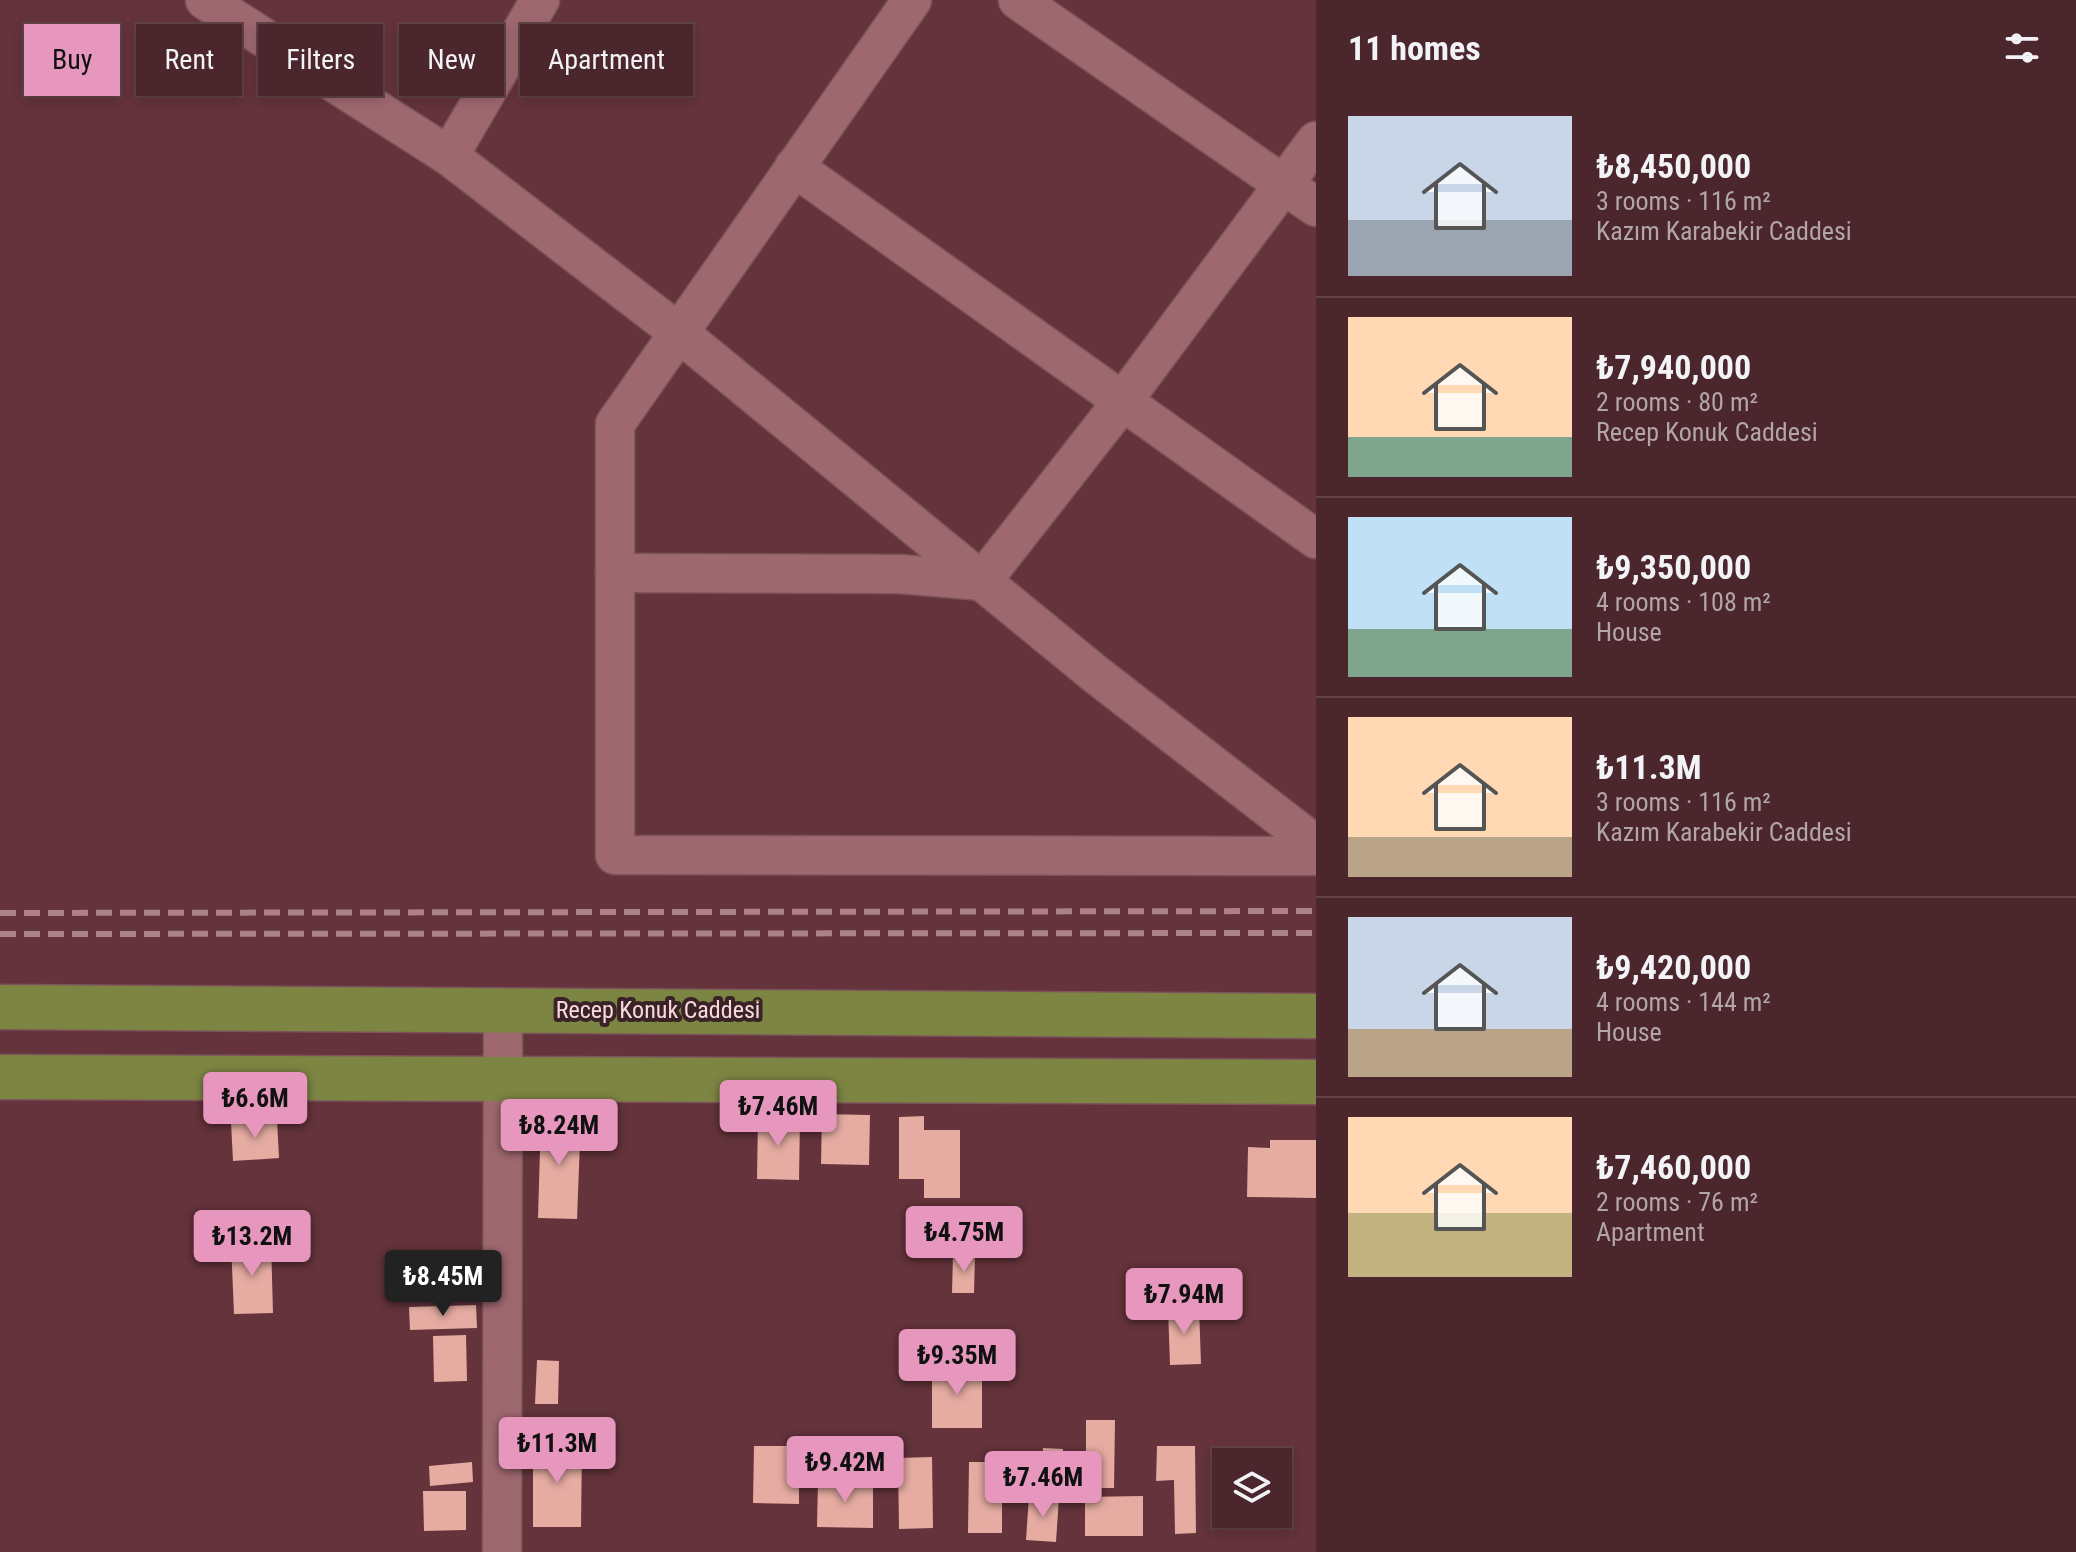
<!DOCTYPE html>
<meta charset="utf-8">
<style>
body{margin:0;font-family:"Roboto Condensed",sans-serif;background:#522e34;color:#f1f3f6;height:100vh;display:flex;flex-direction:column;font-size:30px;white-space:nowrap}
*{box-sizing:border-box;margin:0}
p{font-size:26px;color:#b2a5a9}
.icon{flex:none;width:44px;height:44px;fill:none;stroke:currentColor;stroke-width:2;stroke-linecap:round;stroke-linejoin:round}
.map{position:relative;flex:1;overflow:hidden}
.drawer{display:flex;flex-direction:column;background:#4b262c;width:760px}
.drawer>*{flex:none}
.banner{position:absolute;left:24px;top:24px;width:760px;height:72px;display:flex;gap:16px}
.controls{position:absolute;left:1212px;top:1448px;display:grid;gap:16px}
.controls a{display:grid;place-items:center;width:80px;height:80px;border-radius:0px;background:#4b262c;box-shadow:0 4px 12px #0003,0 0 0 2px #624348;font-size:40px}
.price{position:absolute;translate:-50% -68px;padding:0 18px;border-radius:8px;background:#e797bd;color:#111;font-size:26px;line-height:52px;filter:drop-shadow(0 2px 4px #0008)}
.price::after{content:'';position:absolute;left:50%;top:48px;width:24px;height:18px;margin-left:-12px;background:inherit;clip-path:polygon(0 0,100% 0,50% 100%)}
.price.on{background:#222;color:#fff}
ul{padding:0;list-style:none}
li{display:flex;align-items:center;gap:24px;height:200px;padding:0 32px}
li+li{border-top:2px solid #624348}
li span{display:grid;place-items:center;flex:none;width:224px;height:160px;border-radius:0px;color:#555}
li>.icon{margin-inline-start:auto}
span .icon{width:96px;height:96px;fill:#fffc;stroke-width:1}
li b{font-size:34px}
h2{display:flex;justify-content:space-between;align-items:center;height:96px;padding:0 32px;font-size:34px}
.pill{padding:0 28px;border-radius:0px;background:#4b262c;box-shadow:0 4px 12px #0003,0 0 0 2px #624348;font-size:28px;line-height:72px}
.pill.on{background:#e797bd;color:#111}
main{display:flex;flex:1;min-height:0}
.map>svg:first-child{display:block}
</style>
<main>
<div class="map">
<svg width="1316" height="1552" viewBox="0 0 1316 1552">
<rect width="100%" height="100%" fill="#64333b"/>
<g fill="#e6aca2">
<polygon points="822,1114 870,1115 869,1165 821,1164"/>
<polygon points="541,1115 581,1116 577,1219 538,1218"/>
<polygon points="924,1116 924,1130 960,1130 960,1198 924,1198 924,1179 899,1179 899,1117"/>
<polygon points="758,1117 800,1118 799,1180 757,1179"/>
<polygon points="277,1119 279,1158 233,1161 231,1122"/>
<polygon points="1270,1140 1316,1140 1316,1198 1247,1197 1248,1147 1270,1148"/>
<polygon points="271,1241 273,1313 234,1314 231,1243"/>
<polygon points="953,1255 975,1255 974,1293 952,1293"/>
<polygon points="476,1305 477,1328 410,1330 409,1307"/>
<polygon points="1199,1307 1201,1364 1170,1365 1168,1308"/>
<polygon points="466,1335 467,1381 434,1382 433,1336"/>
<polygon points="537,1360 559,1361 558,1404 535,1404"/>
<polygon points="932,1365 982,1366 982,1428 932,1428"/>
<polygon points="1086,1420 1115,1420 1114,1488 1086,1488"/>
<polygon points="533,1444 582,1444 581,1527 533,1527"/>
<polygon points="754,1446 799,1446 799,1504 753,1503"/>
<polygon points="1157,1446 1195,1446 1196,1533 1175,1534 1174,1480 1156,1481"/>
<polygon points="1043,1448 1063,1449 1062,1486 1041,1485"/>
<polygon points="932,1457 933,1528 899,1529 898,1458"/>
<polygon points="472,1462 473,1482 430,1486 429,1466"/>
<polygon points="969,1462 1002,1462 1002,1533 968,1533"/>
<polygon points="818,1479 873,1480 873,1528 817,1527"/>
<polygon points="423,1491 466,1491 466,1530 424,1531"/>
<polygon points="1029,1496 1059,1497 1056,1542 1026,1540"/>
<polygon points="1143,1496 1143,1536 1085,1536 1085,1497"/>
</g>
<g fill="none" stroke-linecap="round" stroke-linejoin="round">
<defs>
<g id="minor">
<polyline points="205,0 449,156 678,332 1094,673 1316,845"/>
<polyline points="912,0 615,424 615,855 1316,856"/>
<polyline points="1018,0 1316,207"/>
<polyline points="449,156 540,0"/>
<polyline points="794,167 1316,539"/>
<polyline points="615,573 900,574 982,581 1122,402 1316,141"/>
<polyline points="502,1552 503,1009"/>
</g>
<g id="major">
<polyline points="0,1007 1316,1016"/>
<polyline points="0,1077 1316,1082"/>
</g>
</defs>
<use href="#minor" stroke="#7c535a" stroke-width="41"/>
<use href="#major" stroke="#7c535a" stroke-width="47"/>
<use href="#minor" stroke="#9e686f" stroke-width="38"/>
<use href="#major" stroke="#7d8543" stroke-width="44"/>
<g stroke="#ab8288" stroke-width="6" stroke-dasharray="16 8" stroke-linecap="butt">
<polyline points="0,913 1316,911"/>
<polyline points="0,934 1316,933"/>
</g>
</g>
<g text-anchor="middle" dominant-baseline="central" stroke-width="8" stroke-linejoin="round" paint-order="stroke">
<g font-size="24" fill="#f9d9dd" stroke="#3a2326">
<text x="658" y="1010">Recep Konuk Caddesi</text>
</g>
</g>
</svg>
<div class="controls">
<a><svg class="icon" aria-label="layers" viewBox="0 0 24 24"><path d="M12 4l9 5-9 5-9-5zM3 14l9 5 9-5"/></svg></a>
</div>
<b class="price" style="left:255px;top:1140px">₺6.6M</b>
<b class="price" style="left:778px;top:1148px">₺7.46M</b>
<b class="price" style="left:559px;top:1167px">₺8.24M</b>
<b class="price" style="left:964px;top:1274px">₺4.75M</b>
<b class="price" style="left:252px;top:1278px">₺13.2M</b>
<b class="price on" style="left:443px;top:1318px">₺8.45M</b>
<b class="price" style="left:1184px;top:1336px">₺7.94M</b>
<b class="price" style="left:957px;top:1397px">₺9.35M</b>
<b class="price" style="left:557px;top:1485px">₺11.3M</b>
<b class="price" style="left:845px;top:1504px">₺9.42M</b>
<b class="price" style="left:1043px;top:1519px">₺7.46M</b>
<div class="banner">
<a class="pill on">Buy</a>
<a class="pill">Rent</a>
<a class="pill">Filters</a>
<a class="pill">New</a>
<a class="pill">Apartment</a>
</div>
</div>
<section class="drawer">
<h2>11 homes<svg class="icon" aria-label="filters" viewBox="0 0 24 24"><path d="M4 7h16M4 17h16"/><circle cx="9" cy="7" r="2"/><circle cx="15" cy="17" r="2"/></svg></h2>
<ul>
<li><span style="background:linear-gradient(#c9d6e8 65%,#9aa5b1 0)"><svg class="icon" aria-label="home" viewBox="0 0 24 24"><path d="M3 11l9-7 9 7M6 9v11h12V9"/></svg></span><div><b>₺8,450,000</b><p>3 rooms · 116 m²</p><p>Kazım Karabekir Caddesi</p></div></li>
<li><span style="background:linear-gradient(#ffd9b3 75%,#7fa58c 0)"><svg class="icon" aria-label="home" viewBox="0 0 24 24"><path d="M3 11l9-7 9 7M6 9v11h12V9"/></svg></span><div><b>₺7,940,000</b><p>2 rooms · 80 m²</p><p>Recep Konuk Caddesi</p></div></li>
<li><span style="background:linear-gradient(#bfe0f5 70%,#7fa58c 0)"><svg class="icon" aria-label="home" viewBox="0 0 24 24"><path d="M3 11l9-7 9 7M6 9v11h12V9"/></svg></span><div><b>₺9,350,000</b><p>4 rooms · 108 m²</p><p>House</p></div></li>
<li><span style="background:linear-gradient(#ffd9b3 75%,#b9a48a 0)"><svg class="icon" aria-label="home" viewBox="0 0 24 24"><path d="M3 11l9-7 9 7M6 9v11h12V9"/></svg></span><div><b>₺11.3M</b><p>3 rooms · 116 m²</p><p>Kazım Karabekir Caddesi</p></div></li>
<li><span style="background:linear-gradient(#c9d6e8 70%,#b9a48a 0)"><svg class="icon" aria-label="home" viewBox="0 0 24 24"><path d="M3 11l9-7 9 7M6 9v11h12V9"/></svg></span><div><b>₺9,420,000</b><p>4 rooms · 144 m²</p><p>House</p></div></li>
<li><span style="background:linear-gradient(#ffd9b3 60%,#c2b280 0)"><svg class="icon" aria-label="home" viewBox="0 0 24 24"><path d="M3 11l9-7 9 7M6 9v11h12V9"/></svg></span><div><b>₺7,460,000</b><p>2 rooms · 76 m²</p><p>Apartment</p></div></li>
</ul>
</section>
</main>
